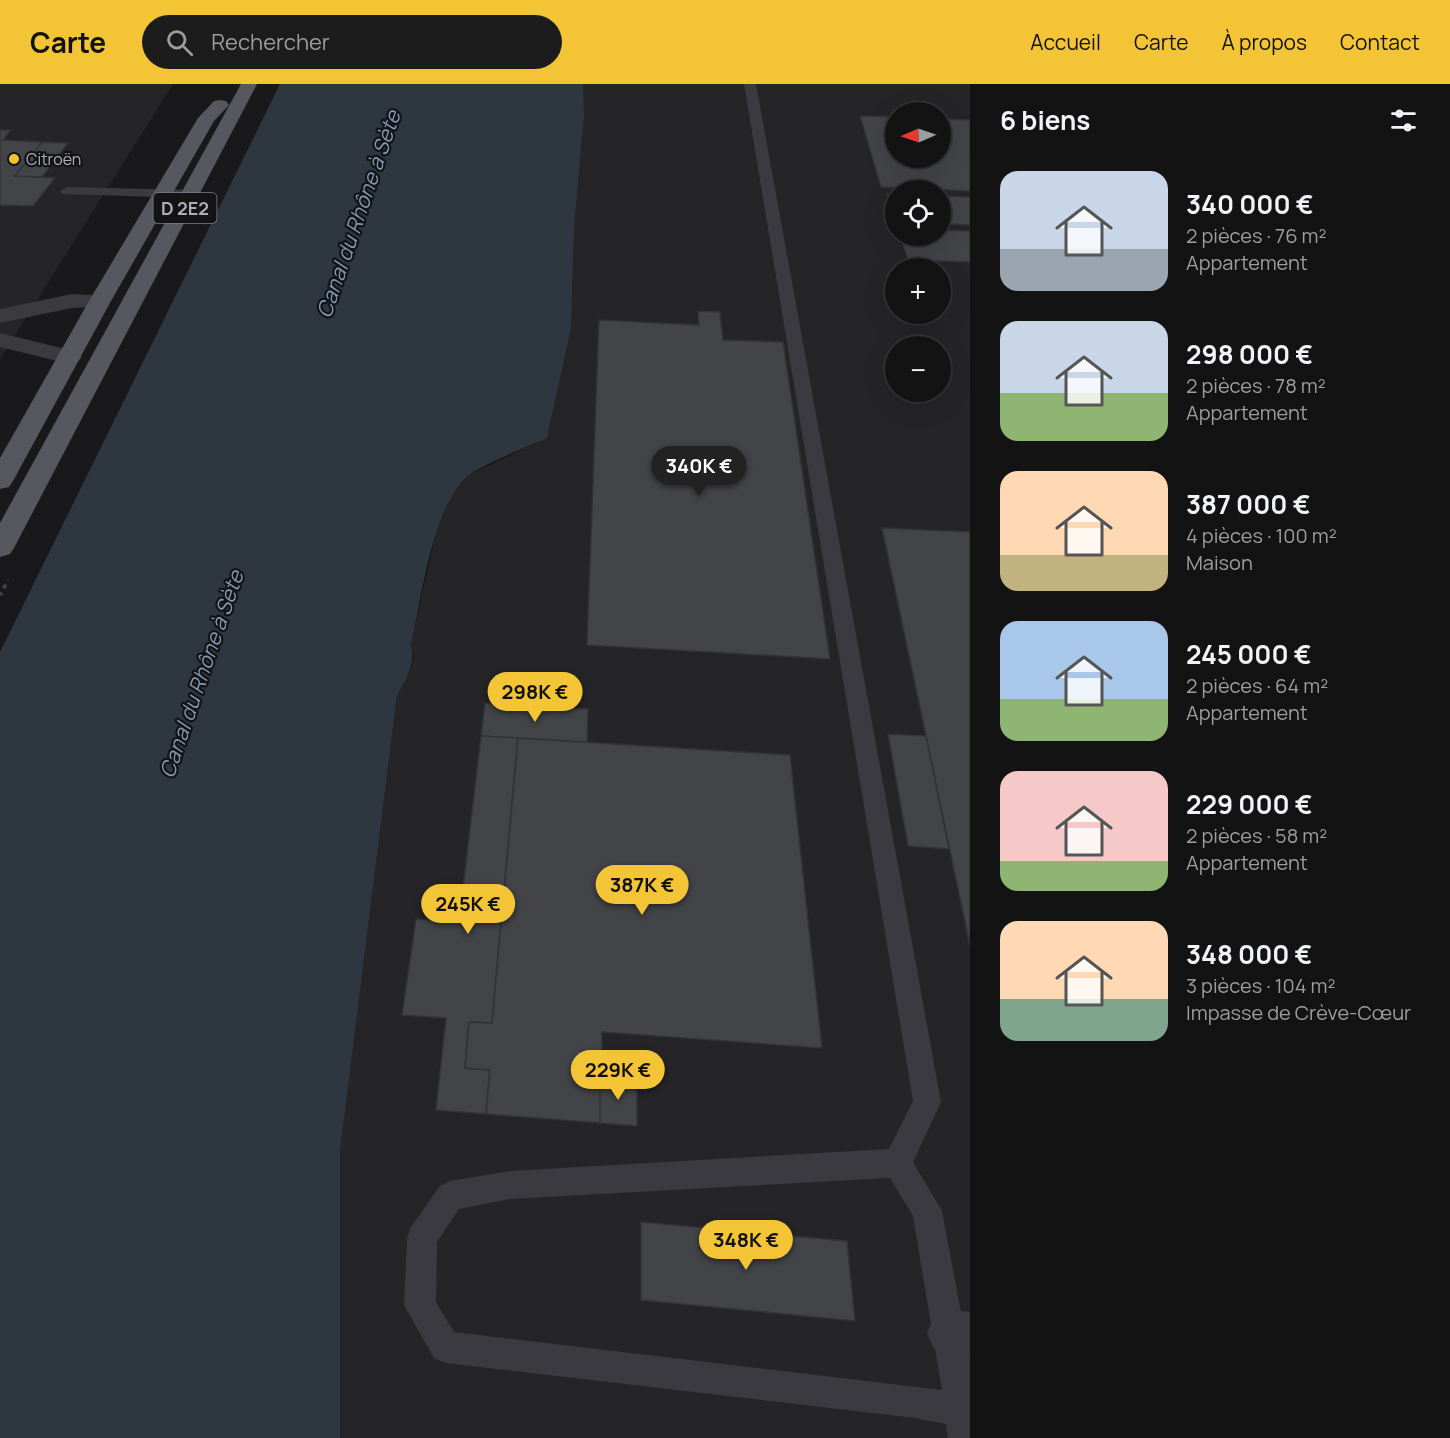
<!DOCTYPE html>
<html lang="fr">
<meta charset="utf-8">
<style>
body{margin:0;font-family:Manrope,sans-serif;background:#1c1c1d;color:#f1f3f6;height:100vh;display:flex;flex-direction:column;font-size:22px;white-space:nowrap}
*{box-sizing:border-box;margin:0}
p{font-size:20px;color:#9d9ea0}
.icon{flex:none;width:33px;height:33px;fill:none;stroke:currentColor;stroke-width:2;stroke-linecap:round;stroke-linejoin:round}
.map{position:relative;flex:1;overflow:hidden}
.panel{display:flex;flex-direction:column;background:#131314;width:480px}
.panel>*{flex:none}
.needle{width:39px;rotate:268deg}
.controls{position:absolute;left:885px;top:18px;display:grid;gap:12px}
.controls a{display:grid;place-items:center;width:66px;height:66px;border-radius:50%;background:#131314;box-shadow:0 6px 24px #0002,0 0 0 2px #323234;font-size:30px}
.price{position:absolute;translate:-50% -51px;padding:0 14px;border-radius:21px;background:#f4c437;color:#111;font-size:20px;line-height:39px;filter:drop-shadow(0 2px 3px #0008)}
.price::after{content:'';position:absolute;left:50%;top:36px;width:18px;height:14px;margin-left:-9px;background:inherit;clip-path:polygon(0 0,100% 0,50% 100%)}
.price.selected{background:#222;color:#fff}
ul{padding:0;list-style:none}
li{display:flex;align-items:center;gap:18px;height:150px;padding:0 30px}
li span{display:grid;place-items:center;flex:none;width:168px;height:120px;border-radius:18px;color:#555}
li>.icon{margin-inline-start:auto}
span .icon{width:72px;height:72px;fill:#fffc;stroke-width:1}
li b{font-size:26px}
h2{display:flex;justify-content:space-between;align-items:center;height:72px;padding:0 30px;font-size:26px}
header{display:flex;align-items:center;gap:36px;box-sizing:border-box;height:84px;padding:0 30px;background:#f4c437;color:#111}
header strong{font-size:28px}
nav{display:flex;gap:33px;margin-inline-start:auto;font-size:21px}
.search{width:420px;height:54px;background:#1c1c1d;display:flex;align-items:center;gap:15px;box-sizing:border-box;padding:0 21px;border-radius:33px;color:#9d9ea0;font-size:22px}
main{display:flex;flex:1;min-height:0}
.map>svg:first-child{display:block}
</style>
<header>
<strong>Carte</strong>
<div class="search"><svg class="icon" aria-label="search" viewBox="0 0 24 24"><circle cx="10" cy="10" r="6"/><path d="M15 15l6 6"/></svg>Rechercher</div>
<nav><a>Accueil</a><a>Carte</a><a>À propos</a><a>Contact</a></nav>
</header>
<main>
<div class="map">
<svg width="970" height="1354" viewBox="0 0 970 1354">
<rect width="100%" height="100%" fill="#19191b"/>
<g fill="#252528" fill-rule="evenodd">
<polygon points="0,0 173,0 0,275"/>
<path d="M 583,0 L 970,0 L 970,1354 L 340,1354 L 340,1067 L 397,612 L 411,585 L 414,572 L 411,561 L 436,448 L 451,413 L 469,391 L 547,354 L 571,245 L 574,144 L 584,32 ZM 896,28 L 940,28 L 940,74 L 896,74 ZM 896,106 L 940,106 L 940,152 L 896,152 ZM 896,184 L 940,184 L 940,230 L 896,230 ZM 896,262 L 940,262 L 940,308 L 896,308 Z"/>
</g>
<path fill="#2e363f" d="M 280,0 L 583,0 L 584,32 L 574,144 L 571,245 L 547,354 C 530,362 480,381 468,392 C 431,426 422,512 411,561 C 416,581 406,595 397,612 L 340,1067 L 340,1354 L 0,1354 L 0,568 Z"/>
<g fill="#434448" stroke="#333337" stroke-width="1.5">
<polygon points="860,32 896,33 896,74 940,74 940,35 970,36 970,107 881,103"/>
<polygon points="0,46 11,46 3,56 42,58 15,92 55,94 33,122 0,121"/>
<polygon points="42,58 68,59 42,93 15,92"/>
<polygon points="887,110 896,110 896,138 895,138"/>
<polygon points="940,112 970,113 970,141 940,140"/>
<polygon points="940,146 970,147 970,178 908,176 900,152 940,152"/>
<polygon points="698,227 720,228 723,256 783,258 830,575 587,561 599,236 699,241"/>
<polygon points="882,444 970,448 970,862 926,652"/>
<polygon points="485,619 588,625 587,659 481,652"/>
<polygon points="888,650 926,652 949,765 908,762"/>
<polygon points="481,652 518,654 492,939 469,938 465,984 490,986 486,1030 436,1026 446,934 402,931 416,835 459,838"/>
<polygon points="518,654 790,671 822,964 602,948 600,1039 486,1030 490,986 465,984 469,938 492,939"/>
<polygon points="600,991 637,994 637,1042 600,1039"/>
<polygon points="641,1138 847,1157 855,1237 641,1216"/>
</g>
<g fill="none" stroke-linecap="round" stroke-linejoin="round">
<polyline stroke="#404147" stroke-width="3" stroke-dasharray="2 4" stroke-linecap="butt" points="5,502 8,496"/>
<polyline stroke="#404147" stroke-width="4" stroke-dasharray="3 4.5" stroke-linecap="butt" points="0,511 6,500"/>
<g fill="#3a3a40" fill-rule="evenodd">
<path d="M 744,0 L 756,0 L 941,1018 L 913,1078 L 942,1127 L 970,1276 L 970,1354 L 948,1354 L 946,1340 L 915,1334 L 445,1279 L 434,1274 L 404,1221 L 407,1154 L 411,1143 L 440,1102 L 450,1097 L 510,1087 L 889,1065 L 913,1017 ZM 890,1094 L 913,1132 L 942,1306 L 454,1248 L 436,1218 L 437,1158 L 459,1125 L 510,1115 Z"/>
<polygon points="67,103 192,106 199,110 192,114 62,110 60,107"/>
</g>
<g fill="#3a3a40" fill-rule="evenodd">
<polygon points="72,210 108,212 111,217 108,222 72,224 0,239 0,225"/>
<polygon points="0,249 78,268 82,273 78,278 70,280 0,263"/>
<polygon points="950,1226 970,1228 970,1274 950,1272 934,1265 927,1249 934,1233"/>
</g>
<g fill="#56575f" fill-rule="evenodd">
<polygon points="241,0 257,0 14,464 10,470 0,473 0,439"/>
<polygon points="220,16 226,17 229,21 214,37 111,217 13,397 9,403 0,405 0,374 89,217 198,34 214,17"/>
</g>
</g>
<circle fill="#f4c437" stroke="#141416" stroke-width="2" cx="14" cy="75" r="6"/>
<g text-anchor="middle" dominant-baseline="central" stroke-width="4.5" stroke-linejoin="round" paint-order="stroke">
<g font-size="16" fill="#abafbb" stroke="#141416" text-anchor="start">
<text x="26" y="75">Citroën</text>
</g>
<rect fill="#141416" stroke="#7e808a" stroke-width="1.5" x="153.5" y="109" width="63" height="30" rx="4.5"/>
<g font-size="18" font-weight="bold" fill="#abafbb">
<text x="185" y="124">D 2E2</text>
</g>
<g font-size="21" font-style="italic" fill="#8299b6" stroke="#141416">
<text transform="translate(358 130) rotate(-71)">Canal du Rhône à Sète</text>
<text transform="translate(201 590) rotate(-71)">Canal du Rhône à Sète</text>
</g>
</g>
</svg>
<div class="controls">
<a><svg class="needle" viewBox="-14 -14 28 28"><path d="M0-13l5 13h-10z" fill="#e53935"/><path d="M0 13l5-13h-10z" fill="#9d9ea0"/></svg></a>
<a><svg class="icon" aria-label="locate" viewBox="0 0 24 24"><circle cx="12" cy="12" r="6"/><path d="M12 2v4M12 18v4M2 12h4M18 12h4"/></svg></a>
<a>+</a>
<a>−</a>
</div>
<b class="price selected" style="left:699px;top:413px">340K €</b>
<b class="price" style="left:535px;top:639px">298K €</b>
<b class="price" style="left:642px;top:832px">387K €</b>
<b class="price" style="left:468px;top:851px">245K €</b>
<b class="price" style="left:618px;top:1017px">229K €</b>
<b class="price" style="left:746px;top:1187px">348K €</b>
</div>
<section class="panel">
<h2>6 biens<svg class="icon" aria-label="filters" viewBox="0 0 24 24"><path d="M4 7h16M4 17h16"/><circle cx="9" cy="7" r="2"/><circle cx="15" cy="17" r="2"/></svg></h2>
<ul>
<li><span style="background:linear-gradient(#c9d6e8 65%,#9aa5b1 0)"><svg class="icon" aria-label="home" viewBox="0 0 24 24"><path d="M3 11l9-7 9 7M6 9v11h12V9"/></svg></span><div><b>340 000 €</b><p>2 pièces · 76 m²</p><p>Appartement</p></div></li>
<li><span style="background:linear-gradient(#c9d6e8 60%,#8fb573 0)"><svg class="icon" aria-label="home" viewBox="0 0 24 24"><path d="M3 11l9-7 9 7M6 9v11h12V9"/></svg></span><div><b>298 000 €</b><p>2 pièces · 78 m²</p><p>Appartement</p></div></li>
<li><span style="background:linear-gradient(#ffd9b3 70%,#c2b280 0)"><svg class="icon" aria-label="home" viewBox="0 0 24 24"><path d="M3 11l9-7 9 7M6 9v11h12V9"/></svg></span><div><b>387 000 €</b><p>4 pièces · 100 m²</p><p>Maison</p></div></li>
<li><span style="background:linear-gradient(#a9c7e8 65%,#8fb573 0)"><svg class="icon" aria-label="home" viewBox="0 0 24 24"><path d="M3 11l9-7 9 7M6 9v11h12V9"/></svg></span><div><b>245 000 €</b><p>2 pièces · 64 m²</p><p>Appartement</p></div></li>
<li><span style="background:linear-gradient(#f6c9c9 75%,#8fb573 0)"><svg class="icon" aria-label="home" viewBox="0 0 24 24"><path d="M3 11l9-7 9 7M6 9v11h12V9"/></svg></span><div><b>229 000 €</b><p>2 pièces · 58 m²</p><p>Appartement</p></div></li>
<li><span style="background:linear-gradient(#ffd9b3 65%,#7fa58c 0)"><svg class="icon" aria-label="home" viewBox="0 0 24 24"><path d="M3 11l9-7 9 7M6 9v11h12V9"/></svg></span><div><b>348 000 €</b><p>3 pièces · 104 m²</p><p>Impasse de Crève-Cœur</p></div></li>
</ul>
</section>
</main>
